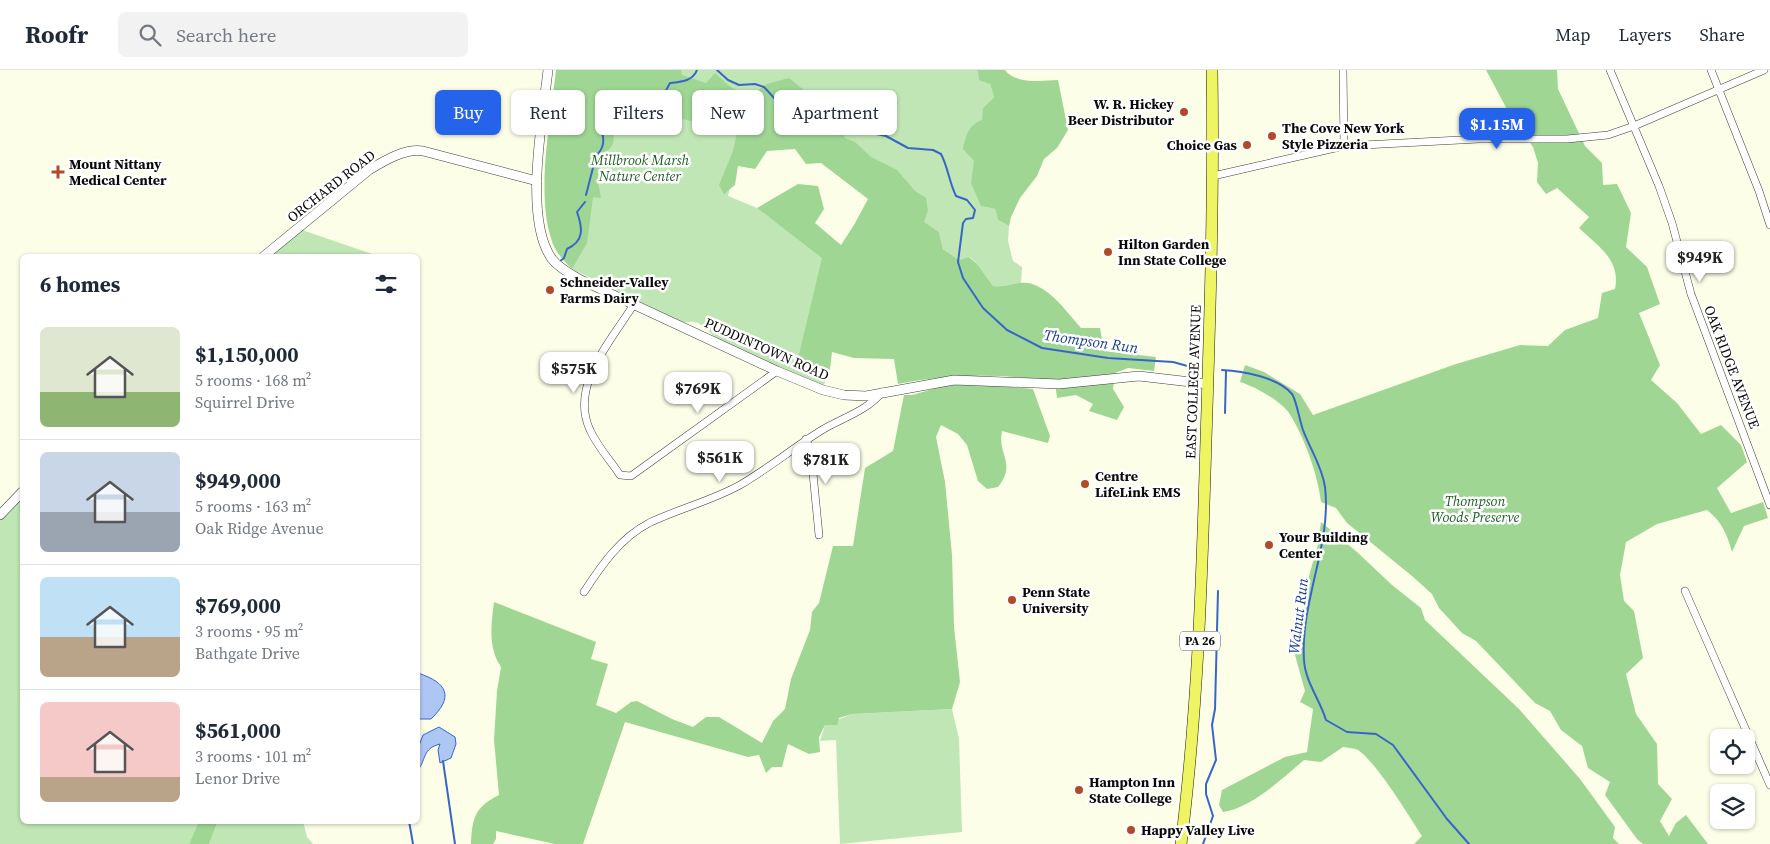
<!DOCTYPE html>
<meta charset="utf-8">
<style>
body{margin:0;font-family:"Source Serif 4",serif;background:#f2f2f3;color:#1f2937;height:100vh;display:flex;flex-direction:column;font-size:19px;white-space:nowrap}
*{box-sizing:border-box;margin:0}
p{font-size:16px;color:#747a83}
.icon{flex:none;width:28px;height:28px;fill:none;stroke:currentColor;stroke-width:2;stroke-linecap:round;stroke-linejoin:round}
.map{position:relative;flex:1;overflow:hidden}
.side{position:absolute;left:20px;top:184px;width:400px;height:570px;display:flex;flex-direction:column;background:#fff;border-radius:8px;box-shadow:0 1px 4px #0004}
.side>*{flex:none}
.top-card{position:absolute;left:435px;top:20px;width:475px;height:45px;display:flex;gap:10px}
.buttons{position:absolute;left:1710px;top:659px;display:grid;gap:10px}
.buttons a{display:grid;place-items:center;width:45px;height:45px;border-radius:8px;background:#fff;box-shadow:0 1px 4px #0004;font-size:25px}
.price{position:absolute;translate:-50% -42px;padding:0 11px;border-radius:10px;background:#fff;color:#222;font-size:16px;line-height:32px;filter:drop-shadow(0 1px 2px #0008)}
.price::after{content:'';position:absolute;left:50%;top:30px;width:15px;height:11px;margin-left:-8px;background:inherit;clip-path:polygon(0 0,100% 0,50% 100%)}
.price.selected{background:#2563eb;color:#fff}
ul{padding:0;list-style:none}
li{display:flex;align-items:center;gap:15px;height:125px;padding:0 20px}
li+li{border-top:1px solid #e0e1e3}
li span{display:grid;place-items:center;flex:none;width:140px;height:100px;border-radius:8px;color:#555}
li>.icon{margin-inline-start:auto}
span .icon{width:60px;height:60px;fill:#fffc;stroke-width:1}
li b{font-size:21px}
h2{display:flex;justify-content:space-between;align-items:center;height:60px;padding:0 20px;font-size:21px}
.chip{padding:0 18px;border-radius:8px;background:#fff;box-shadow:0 1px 4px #0004;font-size:18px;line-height:45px}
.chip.selected{background:#2563eb;color:#fff}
header{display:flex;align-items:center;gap:30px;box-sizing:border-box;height:70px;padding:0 25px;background:#fff;border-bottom:1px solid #e0e1e3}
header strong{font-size:24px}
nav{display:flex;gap:28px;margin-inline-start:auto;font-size:18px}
.search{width:350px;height:45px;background:#f2f2f3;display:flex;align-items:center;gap:12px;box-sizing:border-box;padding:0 18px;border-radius:8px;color:#747a83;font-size:19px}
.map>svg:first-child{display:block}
</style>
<header>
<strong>Roofr</strong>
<div class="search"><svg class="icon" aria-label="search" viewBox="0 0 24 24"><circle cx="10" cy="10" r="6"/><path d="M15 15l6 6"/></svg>Search here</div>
<nav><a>Map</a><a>Layers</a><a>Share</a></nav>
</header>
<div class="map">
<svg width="1770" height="774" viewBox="0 0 1770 774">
<rect width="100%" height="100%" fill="#fcfee8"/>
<g fill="#bfe6b4">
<path d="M 557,0 L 977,0 L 990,14 L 994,27 L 983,38 L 983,41 L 995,131 L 981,136 L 995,139 L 998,150 L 1009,156 L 1008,171 L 1013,191 L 1022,197 L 1021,213 L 1009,217 L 993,216 L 978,195 L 970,187 L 959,190 L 943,179 L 939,162 L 923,152 L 928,141 L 848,93 L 746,44 L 728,126 L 757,138 L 777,153 L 838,188 L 808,297 L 830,299 L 824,315 L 785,300 L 716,268 C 710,263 703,254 695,252 C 691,251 687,253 682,252 L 572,199 L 574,195 Z"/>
<polygon points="298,152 305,161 378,186 263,186"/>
<polygon points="22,421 22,751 199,751 189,774 0,774 0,443"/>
<polygon points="952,639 959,669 962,762 840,774 836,670 820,671 825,655 852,644"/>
<polygon points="218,751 303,751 307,767 313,774 209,774"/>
</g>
<g fill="#9fd694">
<path d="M 556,0 L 681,0 L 682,5 L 706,13 L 715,3 L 728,15 L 747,27 L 767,14 L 789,8 L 805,21 L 812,42 L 842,61 L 845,68 L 855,72 L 871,87 L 897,100 L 915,121 L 926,128 L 928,141 L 924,152 L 939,162 L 943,179 L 959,190 L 969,187 L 978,195 L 993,216 C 1007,217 1008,215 1020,213 C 1044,209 1067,242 1081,258 L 1100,258 L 1104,281 L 1156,287 L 1154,301 L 1128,298 L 1115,303 L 1113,319 L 1124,337 L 1117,350 L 1089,341 L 1093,334 L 1076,325 L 1057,328 L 1055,312 C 1003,303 950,304 898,314 L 894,289 L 854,288 L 832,282 L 830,299 L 796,297 L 822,188 L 757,138 L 798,114 L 818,116 L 824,139 L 815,153 L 841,175 L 854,155 L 868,129 L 821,93 L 806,94 L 795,79 L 767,81 L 755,99 L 738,96 L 735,115 L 724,124 L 719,115 L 733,81 L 737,62 L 661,44 L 660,57 L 655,60 L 650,58 L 652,46 L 646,36 L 620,41 L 612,56 C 619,85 602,76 597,94 L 601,96 L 598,112 L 601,128 L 593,127 L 587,173 L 572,199 C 563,190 554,181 551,168 C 536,122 551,48 556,0 Z"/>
<path d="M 975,0 L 1005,0 C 1015,14 1042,11 1058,10 L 1068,60 L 1057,78 L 1044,89 L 1037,106 L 1020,128 L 1011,147 L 1009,156 L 998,150 L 995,139 L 981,136 L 971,113 L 974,91 L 963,79 C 966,66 968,55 982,50 L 983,38 L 994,27 L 990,14 L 979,10 L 978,1 Z"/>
<path d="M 1486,0 L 1557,0 L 1558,19 L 1585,76 L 1602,93 L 1603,115 L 1617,114 L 1631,143 L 1626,177 L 1647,197 L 1660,234 L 1639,243 L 1660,295 L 1651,310 L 1677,333 L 1701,364 L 1721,355 L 1741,375 L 1747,392 L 1717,418 L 1731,443 L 1763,432 L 1768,448 L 1744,456 L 1732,482 C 1727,464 1722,452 1707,440 L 1657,454 L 1626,472 L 1620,505 L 1624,531 L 1634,541 L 1643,588 L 1626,604 L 1636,644 L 1657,674 L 1658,714 L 1672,729 L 1660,751 L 1669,766 L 1676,753 L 1686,745 L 1708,774 L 1643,774 L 1637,769 L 1605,725 L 1610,712 L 1588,698 L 1582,676 L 1561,660 L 1550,641 L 1535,633 L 1476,571 L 1462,563 L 1439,538 L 1432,524 L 1412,506 L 1347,453 L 1336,438 L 1321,432 C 1318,405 1304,366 1289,343 C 1281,331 1254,316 1240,312 L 1245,295 L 1264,302 L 1300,324 L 1313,345 L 1456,294 L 1520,275 L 1548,276 L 1565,260 L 1598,248 L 1602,223 L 1615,219 C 1621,190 1598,176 1579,158 L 1589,147 L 1557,118 L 1546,124 L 1537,112 L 1538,93 L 1533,77 L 1509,43 Z"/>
<path d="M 972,314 L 1033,319 L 1050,366 L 1048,373 L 1002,361 C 997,385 1017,393 998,417 L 987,419 L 978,411 L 967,375 L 958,364 L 941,355 L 936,367 L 945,412 L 952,485 L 954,557 L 960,612 L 952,639 L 852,644 L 839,648 L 837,655 L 825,655 L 819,667 L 820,682 L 809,684 L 788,674 L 782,697 L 772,697 L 766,703 L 759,685 L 748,687 L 625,652 L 583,774 L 555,774 L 496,761 L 496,769 L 493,774 L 471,774 C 472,748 475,737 499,725 L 494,670 L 497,621 L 501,597 C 488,578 491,555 494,532 L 596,572 L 591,589 L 608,594 L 596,635 L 616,643 L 631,632 L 637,631 L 672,649 L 693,657 L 706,647 L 719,647 L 762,673 L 773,651 L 785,639 L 791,609 L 810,560 L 812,542 L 819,533 L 833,476 L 853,476 L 865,398 L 893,381 L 904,325 L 912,325 L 947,315 Z"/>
<path d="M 1321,452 L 1357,482 L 1392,515 L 1421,538 L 1425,550 L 1519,639 L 1580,709 L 1615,757 L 1613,768 L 1619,774 L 1414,774 L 1422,766 C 1409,746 1377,693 1358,680 C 1354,678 1348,678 1343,677 L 1321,692 L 1304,690 C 1282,709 1251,738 1223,742 L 1219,735 L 1222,720 L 1285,687 L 1307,682 L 1313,639 L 1300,632 L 1305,621 L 1295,585 L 1304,524 L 1318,474 Z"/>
<polygon points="199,751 218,751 209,774 189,774"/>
</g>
<g fill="#aec6f3" stroke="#3866c8">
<path d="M 418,603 C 448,613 454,627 431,649 L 418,649 Z"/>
<path d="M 439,657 L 455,667 L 456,674 L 451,688 L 440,693 L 438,680 L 440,674 C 422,679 427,688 418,700 L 418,678 L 423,665 Z"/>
</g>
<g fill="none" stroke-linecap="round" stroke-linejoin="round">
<g stroke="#3866c8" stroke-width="2">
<path d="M 717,0 L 728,10 L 739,15 L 755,14 L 764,17 L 789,44 L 809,47 L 839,63 L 847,58 L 886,66 L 908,78 L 933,80 L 941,84 C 948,97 949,112 956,126 L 967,130 L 975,140 L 973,148 L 966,149 L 963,153 L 958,192 L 963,208 L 983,238 L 1007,260 L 1042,278 L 1108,288 L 1173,292 L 1191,297"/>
<path d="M 586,125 L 596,86 C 610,72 599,63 602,48 L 624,32 L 635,30 L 643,32 L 649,28 L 657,29 L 663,26 L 670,13 C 681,12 693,11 697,0"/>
<path d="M 559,192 L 564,188 L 567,179 C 584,171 583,159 577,142 L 585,132"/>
<path d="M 1222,300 C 1242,301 1278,307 1292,324 C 1296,329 1300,352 1303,360 C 1310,379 1322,396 1325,417 C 1332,475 1300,531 1304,590 C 1305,611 1320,630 1326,650 L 1347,662 L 1376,664 L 1393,675 L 1447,749 L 1469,774"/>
<polyline points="1225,343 1226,301"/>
<polyline points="443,691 455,774"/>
<polyline points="409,751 413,774"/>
<polyline points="1203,774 1213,746 1206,724 1206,714 1216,690 1212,655 1215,639 1218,521"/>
</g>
<defs>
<g id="minor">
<polyline points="1343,0 1344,76"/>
<polyline points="1610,0 1659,116 1672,153 1691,224 1770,435"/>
<polyline points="1711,0 1759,121 1770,155"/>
<polyline points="1213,106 1344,76 1479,69 1567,69 1608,65 1634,56 1764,0"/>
<path d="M 634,234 C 612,270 569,315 590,360 C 597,376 610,390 620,405 L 631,406 L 777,301"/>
<polyline points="806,369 811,383 819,465"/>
<polyline points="1685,521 1770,715"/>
<path d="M 584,522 C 601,496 620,468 649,453 C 678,439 711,431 740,415 C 768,399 794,377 822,360 C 842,348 867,341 882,322"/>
</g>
<g id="tertiary">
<path d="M 548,0 C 543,47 523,149 552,189 C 559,198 569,203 579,209 L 777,301 L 823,320 L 844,325 L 866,326 L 954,310 L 1059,314 L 1139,306 L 1208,314"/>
<path d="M 264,186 L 369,100 C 384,91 405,78 423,81 L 537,111"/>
<polyline points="0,445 22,422"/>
</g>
<path id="primary" d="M 1181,774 C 1198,638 1202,506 1206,370 C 1210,247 1214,123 1212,0"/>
</defs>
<use href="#minor" stroke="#3d3d3d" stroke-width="8"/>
<use href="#tertiary" stroke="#3d3d3d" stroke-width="10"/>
<use href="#primary" stroke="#1b1b1b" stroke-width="12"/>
<use href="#minor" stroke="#fff" stroke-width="7"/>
<use href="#tertiary" stroke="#fff" stroke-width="9"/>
<use href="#primary" stroke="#eef462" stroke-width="11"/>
</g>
<g fill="#b44928" stroke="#fff" stroke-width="2">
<circle cx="1184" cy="42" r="5"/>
<circle cx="1272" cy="66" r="5"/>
<circle cx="1247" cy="75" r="5"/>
<path d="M55.5 94.5h5v5h5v5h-5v5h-5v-5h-5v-5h5z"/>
<circle cx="1108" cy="182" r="5"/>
<circle cx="550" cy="220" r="5"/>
<circle cx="1085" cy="414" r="5"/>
<circle cx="1269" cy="475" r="5"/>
<circle cx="1012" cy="530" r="5"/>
<circle cx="1079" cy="720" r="5"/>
<circle cx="1131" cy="760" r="5"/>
</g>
<g text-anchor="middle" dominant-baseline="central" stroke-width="5" stroke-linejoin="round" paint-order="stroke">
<rect fill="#fff" stroke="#545454" stroke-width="1" x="1180" y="561.5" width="40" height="19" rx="4"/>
<g font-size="12" font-weight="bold" fill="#0a0a0a">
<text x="1200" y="571">PA 26</text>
</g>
<g font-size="14" font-weight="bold" fill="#0a0a0a" stroke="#fff" text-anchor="start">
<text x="1174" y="34" text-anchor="end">W. R. Hickey<tspan x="1174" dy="16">Beer Distributor</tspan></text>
<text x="1282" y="58">The Cove New York<tspan x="1282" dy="16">Style Pizzeria</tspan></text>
<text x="1237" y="75" text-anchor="end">Choice Gas</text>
<text x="69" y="94">Mount Nittany<tspan x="69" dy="16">Medical Center</tspan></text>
<text x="1118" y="174">Hilton Garden<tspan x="1118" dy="16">Inn State College</tspan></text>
<text x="560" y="212">Schneider-Valley<tspan x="560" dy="16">Farms Dairy</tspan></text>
<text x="1095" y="406">Centre<tspan x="1095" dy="16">LifeLink EMS</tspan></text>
<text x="1279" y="467">Your Building<tspan x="1279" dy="16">Center</tspan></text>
<text x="1022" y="522">Penn State<tspan x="1022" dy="16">University</tspan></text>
<text x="1089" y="712">Hampton Inn<tspan x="1089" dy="16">State College</tspan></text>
<text x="1141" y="760">Happy Valley Live</text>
</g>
<g font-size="14" font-style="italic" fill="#1e5e23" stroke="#fff">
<text x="640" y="90">Millbrook Marsh<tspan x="640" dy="16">Nature Center</tspan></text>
<text x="1475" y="431">Thompson<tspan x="1475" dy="16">Woods Preserve</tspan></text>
</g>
<g font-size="14" fill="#0a0a0a" stroke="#fff">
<text transform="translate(331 116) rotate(-38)">ORCHARD ROAD</text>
<text transform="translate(767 279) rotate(24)">PUDDINTOWN ROAD</text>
<text transform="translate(1732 297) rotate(69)">OAK RIDGE AVENUE</text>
<text transform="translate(1193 312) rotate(-88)">EAST COLLEGE AVENUE</text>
</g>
<g font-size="15" font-style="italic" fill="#193c96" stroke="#fff">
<text transform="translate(1091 271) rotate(8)">Thompson Run</text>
<text transform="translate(1298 546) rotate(-83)">Walnut Run</text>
</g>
</g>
</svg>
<div class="buttons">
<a><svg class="icon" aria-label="locate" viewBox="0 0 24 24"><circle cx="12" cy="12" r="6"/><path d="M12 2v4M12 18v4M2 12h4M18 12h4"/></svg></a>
<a><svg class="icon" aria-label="layers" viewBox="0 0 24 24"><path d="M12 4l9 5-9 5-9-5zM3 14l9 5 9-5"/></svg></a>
</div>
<b class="price selected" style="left:1497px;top:80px">$1.15M</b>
<b class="price" style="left:1700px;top:213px">$949K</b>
<b class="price" style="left:574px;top:324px">$575K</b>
<b class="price" style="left:698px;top:344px">$769K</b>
<b class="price" style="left:720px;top:413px">$561K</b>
<b class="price" style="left:826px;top:415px">$781K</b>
<div class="top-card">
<a class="chip selected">Buy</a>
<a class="chip">Rent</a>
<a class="chip">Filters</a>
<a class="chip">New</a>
<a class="chip">Apartment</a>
</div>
<section class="side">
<h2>6 homes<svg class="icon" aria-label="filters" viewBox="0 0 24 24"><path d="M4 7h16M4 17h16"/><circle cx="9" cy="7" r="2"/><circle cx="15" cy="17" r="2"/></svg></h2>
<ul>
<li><span style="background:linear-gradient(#dfe7d0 65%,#8fb573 0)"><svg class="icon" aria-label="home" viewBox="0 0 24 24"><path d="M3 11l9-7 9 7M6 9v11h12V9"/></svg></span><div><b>$1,150,000</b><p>5 rooms · 168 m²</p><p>Squirrel Drive</p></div></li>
<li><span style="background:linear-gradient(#c9d6e8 60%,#9aa5b1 0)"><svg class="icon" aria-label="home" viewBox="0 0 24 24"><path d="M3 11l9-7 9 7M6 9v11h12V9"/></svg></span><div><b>$949,000</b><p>5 rooms · 163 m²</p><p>Oak Ridge Avenue</p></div></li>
<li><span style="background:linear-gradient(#bfe0f5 60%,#b9a48a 0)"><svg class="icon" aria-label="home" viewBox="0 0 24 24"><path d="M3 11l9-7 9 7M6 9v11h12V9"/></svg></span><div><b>$769,000</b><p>3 rooms · 95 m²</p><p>Bathgate Drive</p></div></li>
<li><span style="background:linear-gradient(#f6c9c9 75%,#b9a48a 0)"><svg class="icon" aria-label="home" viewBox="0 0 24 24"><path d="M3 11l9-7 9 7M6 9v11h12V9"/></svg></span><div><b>$561,000</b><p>3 rooms · 101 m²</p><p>Lenor Drive</p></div></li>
</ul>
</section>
</div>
